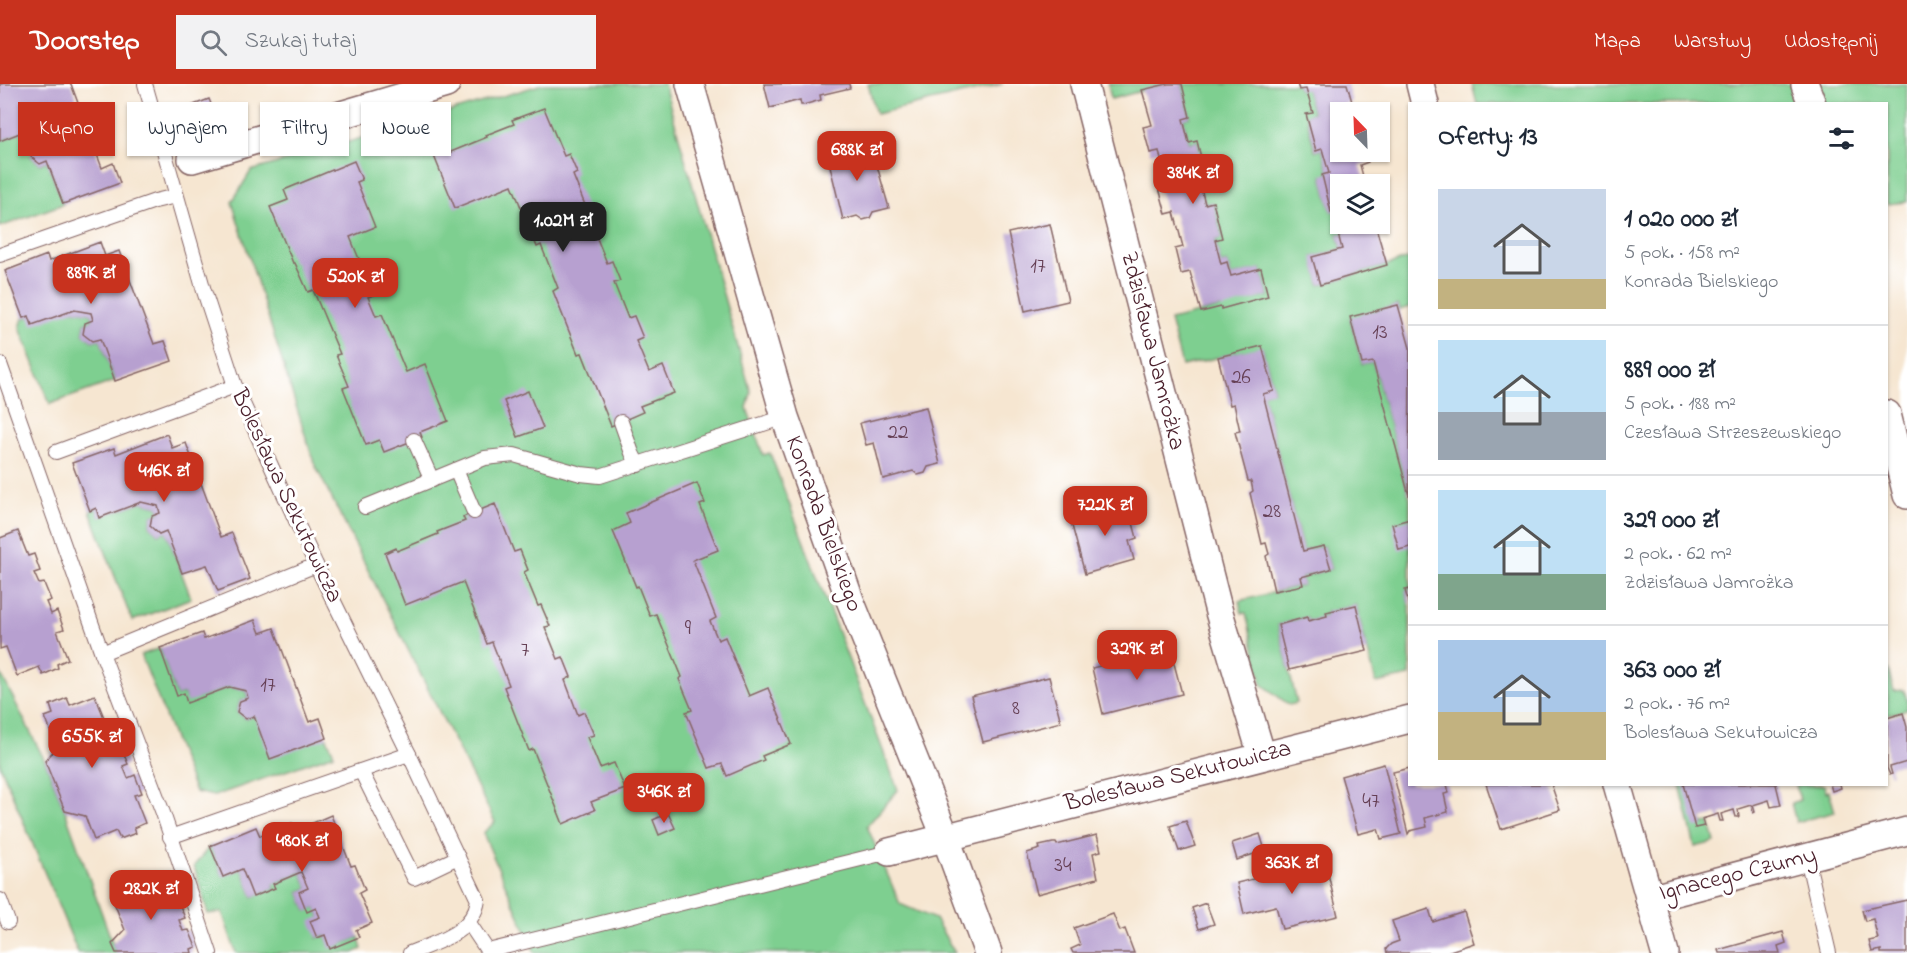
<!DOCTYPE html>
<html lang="pl">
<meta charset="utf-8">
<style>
body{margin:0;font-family:"Indie Flower",sans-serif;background:#f2f2f3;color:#1f2937;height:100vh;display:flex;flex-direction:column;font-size:22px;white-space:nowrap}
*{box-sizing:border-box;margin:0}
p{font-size:20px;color:#747a83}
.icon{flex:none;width:33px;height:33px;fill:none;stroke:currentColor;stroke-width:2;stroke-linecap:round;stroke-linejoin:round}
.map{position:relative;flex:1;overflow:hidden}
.sheet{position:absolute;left:1408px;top:18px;width:480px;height:684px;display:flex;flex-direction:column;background:#fff;border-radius:0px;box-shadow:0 2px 4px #0004}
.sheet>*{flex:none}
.hud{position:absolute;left:18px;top:18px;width:570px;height:54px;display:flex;gap:12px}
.needle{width:39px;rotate:337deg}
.controls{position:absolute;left:1330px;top:18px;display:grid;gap:12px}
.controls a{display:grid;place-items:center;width:60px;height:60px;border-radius:0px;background:#fff;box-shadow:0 2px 4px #0004;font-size:30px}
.price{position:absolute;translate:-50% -51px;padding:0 14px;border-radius:12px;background:#c8321e;color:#fff;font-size:20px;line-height:39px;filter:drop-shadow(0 2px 3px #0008)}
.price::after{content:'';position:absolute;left:50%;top:36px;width:18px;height:14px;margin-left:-9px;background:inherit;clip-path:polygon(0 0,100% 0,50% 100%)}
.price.current{background:#222;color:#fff}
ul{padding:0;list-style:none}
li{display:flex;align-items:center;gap:18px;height:150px;padding:0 30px}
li+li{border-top:2px solid #e0e1e3}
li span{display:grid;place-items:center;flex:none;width:168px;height:120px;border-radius:0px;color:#555}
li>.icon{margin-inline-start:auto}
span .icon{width:72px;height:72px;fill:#fffc;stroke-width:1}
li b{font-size:26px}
h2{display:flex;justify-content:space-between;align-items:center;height:72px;padding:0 30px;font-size:26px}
.pill{padding:0 21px;border-radius:0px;background:#fff;box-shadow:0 2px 4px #0004;font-size:21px;line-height:54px}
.pill.current{background:#c8321e;color:#fff}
header{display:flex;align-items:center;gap:36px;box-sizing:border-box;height:84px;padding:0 30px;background:#c8321e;color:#fff}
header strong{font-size:28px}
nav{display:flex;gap:33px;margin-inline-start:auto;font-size:21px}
.search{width:420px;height:54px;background:#f2f2f3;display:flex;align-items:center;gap:15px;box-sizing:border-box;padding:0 21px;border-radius:0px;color:#747a83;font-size:22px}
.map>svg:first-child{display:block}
</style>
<header>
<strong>Doorstep</strong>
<div class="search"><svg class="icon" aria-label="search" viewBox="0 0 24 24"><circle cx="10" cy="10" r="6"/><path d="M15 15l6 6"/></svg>Szukaj tutaj</div>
<nav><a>Mapa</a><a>Warstwy</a><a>Udostępnij</a></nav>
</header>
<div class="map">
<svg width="1907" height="869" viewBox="0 0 1907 869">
<rect width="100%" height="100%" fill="#fff"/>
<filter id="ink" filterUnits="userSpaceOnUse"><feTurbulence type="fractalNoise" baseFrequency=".0167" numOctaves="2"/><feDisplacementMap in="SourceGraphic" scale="12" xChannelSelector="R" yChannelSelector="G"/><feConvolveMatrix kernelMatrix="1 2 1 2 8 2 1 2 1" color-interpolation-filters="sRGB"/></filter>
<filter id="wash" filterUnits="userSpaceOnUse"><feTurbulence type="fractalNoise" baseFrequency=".008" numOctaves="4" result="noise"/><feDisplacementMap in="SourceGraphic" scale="24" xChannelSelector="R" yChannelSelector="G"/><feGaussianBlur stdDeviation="1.35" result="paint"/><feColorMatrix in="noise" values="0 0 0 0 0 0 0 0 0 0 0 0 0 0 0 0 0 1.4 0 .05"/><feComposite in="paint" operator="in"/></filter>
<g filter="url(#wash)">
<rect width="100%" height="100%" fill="#f6e6d1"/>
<g fill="#7ecf90" stroke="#64775e" stroke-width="1.5">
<polygon points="543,0 664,0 751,309 747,324 763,371 770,369 898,706 867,742 900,820 935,835 955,869 535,869 483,749 495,738 314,379 232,118 251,87"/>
<polygon points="868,0 1003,0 876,30"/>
<polygon points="1108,0 1168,0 1111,15"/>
<polygon points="1182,0 1297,0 1299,6 1306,5 1313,29 1306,31 1315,67 1322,65 1329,89 1322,92 1331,127 1339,126 1345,149 1338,151 1342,165 1313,173 1320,201 1410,174 1410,223 1400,226 1398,221 1350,234 1362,280 1373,278 1410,415 1410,505 1406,506 1410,524 1410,592 1376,599 1356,521 1326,528 1327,532 1308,537 1307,533 1278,541 1297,619 1289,621 1262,600 1246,529 1242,529 1239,517 1303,501 1301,493 1331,485 1324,462 1303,467 1263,310 1274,306 1262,263 1182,282 1170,236 1268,212 1261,185 1231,192 1227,178 1221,180 1215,156 1222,154 1213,118 1205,120 1199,96 1206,94 1197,57 1189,59 1183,35 1190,33"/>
<polygon points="1472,0 1907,0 1907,118 1887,120 1887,20 1477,20"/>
<polygon points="22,48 39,52 41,59 33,62 31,73 40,80 47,77 63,120 0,143 0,57"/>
<polygon points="74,226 91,229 93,236 85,239 83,250 92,257 100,255 115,297 50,320 20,244 23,234"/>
<polygon points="141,418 158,422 160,429 152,432 150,442 159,450 166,447 191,514 132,537 90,427 96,424 100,433"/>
<polygon points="160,564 177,612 184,609 187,618 229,603 246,607 248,614 240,617 237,628 246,635 254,632 327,654 334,670 214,712 195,708 141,571"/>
<polygon points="1887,585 1888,585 1894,607 1904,606 1907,616 1907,626 1887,631"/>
<polygon points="0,588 45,677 65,727 116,869 78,869 0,681"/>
<polygon points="1680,701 1693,701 1703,740 1710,739 1715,758 1695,763"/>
<polygon points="1796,701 1824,701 1826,708 1829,707 1835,728 1796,738 1791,719 1800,716"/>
<polygon points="210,762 223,792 242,785 253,813 275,804 273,800 301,788 308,804 299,808 307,827 316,824 320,833 317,854 325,851 331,864 359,853 362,865 353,869 236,869 222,828 208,830 194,782"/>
</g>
<g id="blocks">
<g fill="#b7a0d0">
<polygon points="0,0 71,0 102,84 113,79 120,99 63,120 47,77 40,80 31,73 33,62 41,59 39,52 22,48 0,57"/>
<polygon points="764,0 849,0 850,4 820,11 821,16 803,21 801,21 800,16 770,24"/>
<polygon points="1167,0 1182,0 1190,33 1183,35 1189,59 1197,57 1206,94 1199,96 1205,120 1213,118 1222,154 1215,156 1221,180 1227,178 1231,192 1261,184 1268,212 1221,225 1221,223 1201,228 1190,188 1181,190 1175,165 1183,163 1174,128 1166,130 1159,104 1167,102 1159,67 1150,69 1143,43 1152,41 1142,6"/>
<polygon points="1297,0 1347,0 1352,18 1344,20 1346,28 1341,28 1341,68 1365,68 1368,78 1360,81 1365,100 1341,100 1341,132 1339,126 1331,128 1322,91 1329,89 1322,65 1316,67 1306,30 1313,29 1306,5 1299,6"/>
<polygon points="209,15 215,30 196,37 191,22"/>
<polygon points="544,24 564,72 569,70 577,89 573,91 587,126 590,124 599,145 594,147 607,179 612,177 620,197 614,199 628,234 634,232 643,254 636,257 649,288 663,282 674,309 640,322 643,328 611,342 582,269 578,270 553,207 558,204 541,161 537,163 512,101 455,124 434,72 445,68 446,70 487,53 486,51 514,40 512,36"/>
<polygon points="863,57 867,73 874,71 889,124 873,128 870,134 863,136 857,132 843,136 830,82 833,81 830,65"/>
<polygon points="354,77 362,96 357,98 375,143 350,153 374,211 368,213 376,232 382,230 406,288 425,280 448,337 420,348 422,353 384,368 379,356 366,361 343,304 349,302 336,271 340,270 313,206 308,208 295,179 293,179 270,123 288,116 284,106"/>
<polygon points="1050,140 1068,217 1025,227 1008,149"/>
<polygon points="1342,140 1375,140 1387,181 1320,201 1312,173 1342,165 1338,150 1345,149"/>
<polygon points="100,158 105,172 119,167 154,260 165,257 172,277 115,297 100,255 92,257 83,250 85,239 93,236 91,229 74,226 32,241 29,232 23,234 5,187 47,171 49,177"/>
<polygon points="1398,221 1410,264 1409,412 1373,278 1362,280 1350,233"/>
<polygon points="1262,262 1274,307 1263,310 1303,467 1324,462 1331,485 1301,493 1303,501 1274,507 1266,472 1269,470 1266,459 1262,460 1250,409 1253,407 1251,397 1248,397 1235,348 1240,347 1234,320 1230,321 1218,273"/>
<polygon points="528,307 543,344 518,353 504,317"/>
<polygon points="926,323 940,380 928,383 925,389 918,391 913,387 883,395 874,359 866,361 860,339"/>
<polygon points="167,350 172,364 186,359 221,453 232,449 250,495 218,507 207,481 182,489 166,447 159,450 150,442 152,432 160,429 158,422 141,418 99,434 96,424 90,427 72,379 114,364 116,370"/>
<polygon points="697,399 705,419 700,421 718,466 693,476 716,534 710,537 718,556 725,553 749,612 768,604 791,660 762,672 764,676 727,692 722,680 709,684 686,628 692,626 679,595 682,593 656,530 650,532 638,502 636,503 613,447 630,439 626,429"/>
<polygon points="1127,416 1137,454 1129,457 1134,476 1085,490 1071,438 1090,433 1088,426"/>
<polygon points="495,420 514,468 520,466 528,486 524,488 538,522 541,521 550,542 545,543 558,575 563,573 571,593 565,596 578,631 584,628 594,651 587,653 600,684 614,679 625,705 591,718 595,726 563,740 533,665 529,667 504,603 509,601 492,558 487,560 463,498 405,521 385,469 396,464 397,467 438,450 437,448 465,437 463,433"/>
<polygon points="1410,435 1410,463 1399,466 1392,440"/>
<polygon points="18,447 28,472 34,470 40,487 34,489 39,500 44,499 51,516 46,518 51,530 57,527 64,545 57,547 68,575 57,580 58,584 43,591 39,583 17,592 6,563 0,565 0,454"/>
<polygon points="1410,505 1410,521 1409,521 1405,506"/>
<polygon points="1356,521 1367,567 1289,586 1278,541 1307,533 1308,537 1327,532 1326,528"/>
<polygon points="255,536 260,549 274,544 309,638 320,634 327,654 270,675 254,632 246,635 237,628 240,617 248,614 246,607 229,603 187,619 184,609 177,612 160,564 202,549 204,555"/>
<polygon points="1170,564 1182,610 1103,630 1092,584"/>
<polygon points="1049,593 1061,638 983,658 971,612"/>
<polygon points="95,611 105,636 111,634 118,651 111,653 116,665 121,663 128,680 123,682 128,694 135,691 142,709 134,711 145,739 134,744 136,749 120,755 116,747 94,756 85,732 65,727 45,677 57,663 45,633 53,630 50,621 67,614 70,621"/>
<polygon points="1903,629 1907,643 1907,678 1890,683 1892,690 1890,691 1887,684 1887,634"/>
<polygon points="1384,680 1401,750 1381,755 1378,745 1358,750 1341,692"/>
<polygon points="1410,684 1410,700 1447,700 1449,709 1444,710 1448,728 1425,734 1427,743 1410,747 1408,750 1393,688"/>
<polygon points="1486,700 1551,700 1560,726 1501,745"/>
<polygon points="1683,700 1776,700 1781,721 1771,723 1769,716 1753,721 1755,728 1753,729 1751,721 1738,725 1739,732 1738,733 1736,733 1734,726 1721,730 1723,737 1720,737 1718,730 1702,735 1704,742 1695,744"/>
<polygon points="1830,700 1840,700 1841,704 1832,707"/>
<polygon points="668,729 675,744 659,751 653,736"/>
<polygon points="331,731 351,782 355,781 365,806 359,809 372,839 356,846 359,853 330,865 325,851 317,854 310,837 320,833 316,824 307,828 299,808 308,804 301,788 273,800 275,804 253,813 242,785 223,793 210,762 256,743 260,752 292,739 297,751 310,745 308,741"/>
<polygon points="1186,737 1195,762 1179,767 1170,742"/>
<polygon points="1260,750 1265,766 1237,776 1232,759"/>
<polygon points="1097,751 1101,767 1093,769 1098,794 1037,810 1027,769 1040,765 1039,762 1053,759 1056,759 1057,761"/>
<polygon points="1325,777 1338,832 1282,845 1276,822 1244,830 1237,799"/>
<polygon points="163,794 173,819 178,817 185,834 179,836 183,847 189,846 196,863 191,865 192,869 116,869 112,860 125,846 113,816 121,813 117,804 135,797 138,804"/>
<polygon points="1907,816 1907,869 1881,869 1881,866 1872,868 1869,857 1878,855 1873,835 1865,837 1862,826"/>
<polygon points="1206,819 1214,840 1199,845 1192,824"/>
<polygon points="1429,825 1433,838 1464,828 1474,859 1444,869 1387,869 1386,865 1391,860 1399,857 1392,837"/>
<polygon points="1113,830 1120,847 1125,845 1134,869 1073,869 1071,865 1080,861 1074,844"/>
<polygon points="1783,848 1786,859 1778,862 1780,869 1719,869 1718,866"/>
</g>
</g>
</g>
<g filter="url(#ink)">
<use href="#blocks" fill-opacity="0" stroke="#866565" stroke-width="1.5"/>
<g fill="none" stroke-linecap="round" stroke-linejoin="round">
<defs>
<g id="service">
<path d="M 145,0 L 204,207 L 235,302 L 316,481 L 409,670 L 478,816 C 473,849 437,858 410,869"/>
<polyline points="0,171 155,117 176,112"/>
<polyline points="0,280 102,569 163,729 210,869"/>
<polyline points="621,338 632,369 638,381"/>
<polyline points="414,356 432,396"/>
<polyline points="56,368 235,302"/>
<polyline points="456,386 474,428"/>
<polyline points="365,423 485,374 514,371 581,390 600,392 785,333"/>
<polyline points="102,569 316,481"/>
<polyline points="361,687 414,794 458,773"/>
<polyline points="170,753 409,670"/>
<polyline points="1807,774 1829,869"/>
<polyline points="0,816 8,838"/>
<polyline points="469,839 489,869"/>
<polyline points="488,867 889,768"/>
</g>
<g id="minor">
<polyline points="690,0 785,333 850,516 945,752 988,869"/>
<polyline points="1084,0 1219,528 1262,672"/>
<polyline points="1420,0 1425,20"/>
<polyline points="1805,1 1812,20"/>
<polyline points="192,75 446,0"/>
<polyline points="1887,330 1907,411"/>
<polyline points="1617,700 1665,869"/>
<polyline points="889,768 1410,635"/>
<polyline points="1649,815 1907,747"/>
</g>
</defs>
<use href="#service" stroke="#866565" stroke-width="16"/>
<use href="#minor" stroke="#866565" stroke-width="30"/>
<use href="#service" stroke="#fff" stroke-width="14"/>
<use href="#minor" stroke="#fff" stroke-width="27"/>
</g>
</g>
<g text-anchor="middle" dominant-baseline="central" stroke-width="6" stroke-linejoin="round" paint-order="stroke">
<g font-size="21" fill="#653f54">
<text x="1038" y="183">17</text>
<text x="1380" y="249">13</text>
<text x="1241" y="294">26</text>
<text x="898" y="349">22</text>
<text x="1272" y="428">28</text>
<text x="688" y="545">9</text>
<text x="525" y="567">7</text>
<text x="268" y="602">17</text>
<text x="1016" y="625">8</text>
<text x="1371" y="718">47</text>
<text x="1063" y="782">34</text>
</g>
<g font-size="24" fill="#4a1f2b" stroke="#fff">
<text transform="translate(1152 267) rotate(76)">Zdzisława Jamrożka</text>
<text transform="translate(286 412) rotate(65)">Bolesława Sekutowicza</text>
<text transform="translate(823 440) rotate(70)">Konrada Bielskiego</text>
<text transform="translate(1178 693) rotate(-14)">Bolesława Sekutowicza</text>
<text transform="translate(1738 791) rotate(-14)">Ignacego Czumy</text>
</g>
</g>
</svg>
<div class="controls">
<a><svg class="needle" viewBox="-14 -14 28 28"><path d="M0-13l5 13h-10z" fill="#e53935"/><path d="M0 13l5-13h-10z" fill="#747a83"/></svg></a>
<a><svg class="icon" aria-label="layers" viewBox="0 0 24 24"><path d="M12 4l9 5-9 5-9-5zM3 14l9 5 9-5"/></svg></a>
</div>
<b class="price" style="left:857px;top:98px">688K zł</b>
<b class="price" style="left:1193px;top:121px">384K zł</b>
<b class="price current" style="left:563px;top:169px">1.02M zł</b>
<b class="price" style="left:91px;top:221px">889K zł</b>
<b class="price" style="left:355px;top:225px">520K zł</b>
<b class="price" style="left:164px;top:419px">416K zł</b>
<b class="price" style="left:1105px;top:453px">722K zł</b>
<b class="price" style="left:1137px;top:597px">329K zł</b>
<b class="price" style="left:92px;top:685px">655K zł</b>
<b class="price" style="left:664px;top:740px">346K zł</b>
<b class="price" style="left:302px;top:789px">480K zł</b>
<b class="price" style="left:1292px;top:811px">363K zł</b>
<b class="price" style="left:151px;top:837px">282K zł</b>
<div class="hud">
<a class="pill current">Kupno</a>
<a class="pill">Wynajem</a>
<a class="pill">Filtry</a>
<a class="pill">Nowe</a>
</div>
<section class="sheet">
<h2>Oferty: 13<svg class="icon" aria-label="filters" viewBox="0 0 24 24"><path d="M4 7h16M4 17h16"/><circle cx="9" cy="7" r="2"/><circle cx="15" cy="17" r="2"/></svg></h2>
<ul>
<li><span style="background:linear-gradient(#c9d6e8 75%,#c2b280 0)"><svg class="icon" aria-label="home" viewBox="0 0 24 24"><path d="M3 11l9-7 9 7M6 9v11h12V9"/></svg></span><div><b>1 020 000 zł</b><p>5 pok. · 158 m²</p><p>Konrada Bielskiego</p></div></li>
<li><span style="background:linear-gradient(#bfe0f5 60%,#9aa5b1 0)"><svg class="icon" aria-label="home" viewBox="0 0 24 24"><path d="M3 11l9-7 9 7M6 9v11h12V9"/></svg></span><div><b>889 000 zł</b><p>5 pok. · 188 m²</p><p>Czesława Strzeszewskiego</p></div></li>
<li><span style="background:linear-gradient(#bfe0f5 70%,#7fa58c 0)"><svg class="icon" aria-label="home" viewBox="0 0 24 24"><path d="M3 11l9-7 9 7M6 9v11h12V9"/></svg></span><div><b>329 000 zł</b><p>2 pok. · 62 m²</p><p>Zdzisława Jamrożka</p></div></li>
<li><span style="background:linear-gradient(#a9c7e8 60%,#c2b280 0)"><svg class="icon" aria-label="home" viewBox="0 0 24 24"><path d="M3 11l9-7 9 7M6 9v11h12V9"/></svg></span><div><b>363 000 zł</b><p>2 pok. · 76 m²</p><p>Bolesława Sekutowicza</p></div></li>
</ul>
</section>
</div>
